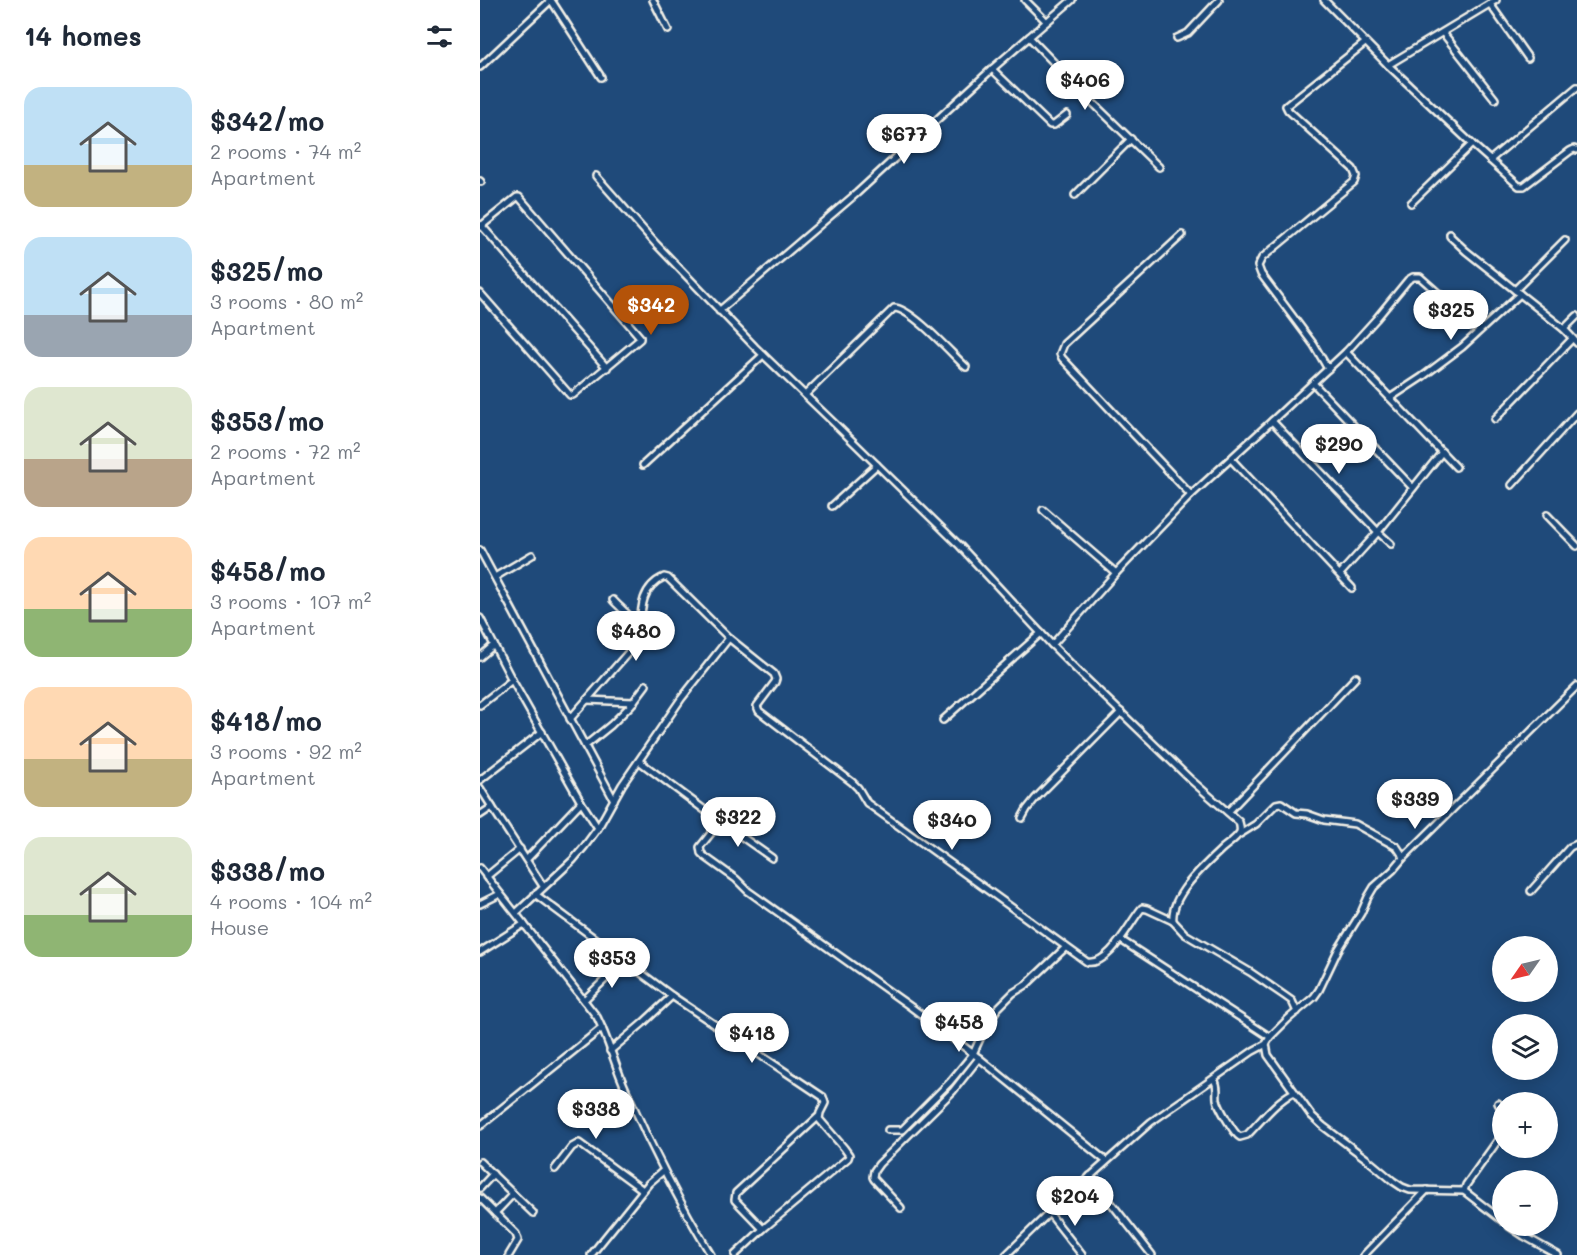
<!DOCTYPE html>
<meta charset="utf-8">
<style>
body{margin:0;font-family:Mali,sans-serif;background:#f2f2f3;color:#1f2937;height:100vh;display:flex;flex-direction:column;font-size:22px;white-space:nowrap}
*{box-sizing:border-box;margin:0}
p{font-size:20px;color:#747a83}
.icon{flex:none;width:33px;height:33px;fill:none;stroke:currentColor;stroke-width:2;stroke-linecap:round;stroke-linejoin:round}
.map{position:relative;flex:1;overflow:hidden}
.details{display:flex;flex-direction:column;background:#fff;width:480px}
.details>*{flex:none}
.needle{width:39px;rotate:236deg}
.controls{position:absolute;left:1012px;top:936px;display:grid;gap:12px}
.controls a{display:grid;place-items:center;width:66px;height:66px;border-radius:50%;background:#fff;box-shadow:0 3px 15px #0003;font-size:30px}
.price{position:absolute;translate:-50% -51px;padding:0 14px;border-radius:21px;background:#fff;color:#222;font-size:20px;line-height:39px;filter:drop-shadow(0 2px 3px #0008)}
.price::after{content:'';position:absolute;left:50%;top:36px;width:18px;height:14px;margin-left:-9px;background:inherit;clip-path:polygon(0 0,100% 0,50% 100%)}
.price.current{background:#b45309;color:#fff}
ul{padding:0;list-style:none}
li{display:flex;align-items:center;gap:18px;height:150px;padding:0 24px}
li span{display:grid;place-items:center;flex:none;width:168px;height:120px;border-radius:18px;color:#555}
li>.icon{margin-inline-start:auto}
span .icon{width:72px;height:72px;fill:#fffc;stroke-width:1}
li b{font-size:26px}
h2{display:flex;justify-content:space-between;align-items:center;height:72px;padding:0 24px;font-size:26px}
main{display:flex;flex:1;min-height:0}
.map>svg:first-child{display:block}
</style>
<main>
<section class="details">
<h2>14 homes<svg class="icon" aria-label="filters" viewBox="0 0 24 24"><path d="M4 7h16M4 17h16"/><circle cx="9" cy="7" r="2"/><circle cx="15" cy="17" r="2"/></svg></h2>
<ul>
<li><span style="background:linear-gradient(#bfe0f5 65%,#c2b280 0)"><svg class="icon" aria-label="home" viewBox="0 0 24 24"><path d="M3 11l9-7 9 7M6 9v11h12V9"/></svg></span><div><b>$342/mo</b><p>2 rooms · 74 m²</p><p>Apartment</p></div></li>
<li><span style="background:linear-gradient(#bfe0f5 65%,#9aa5b1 0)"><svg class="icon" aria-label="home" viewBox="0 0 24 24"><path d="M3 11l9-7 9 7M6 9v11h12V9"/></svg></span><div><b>$325/mo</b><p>3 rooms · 80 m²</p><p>Apartment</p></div></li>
<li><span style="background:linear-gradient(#dfe7d0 60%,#b9a48a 0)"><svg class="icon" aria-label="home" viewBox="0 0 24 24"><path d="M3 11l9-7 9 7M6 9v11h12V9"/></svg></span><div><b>$353/mo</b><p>2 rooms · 72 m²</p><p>Apartment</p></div></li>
<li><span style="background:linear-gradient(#ffd9b3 60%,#8fb573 0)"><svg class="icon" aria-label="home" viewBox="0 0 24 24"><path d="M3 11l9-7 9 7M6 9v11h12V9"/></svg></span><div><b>$458/mo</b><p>3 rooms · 107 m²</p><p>Apartment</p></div></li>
<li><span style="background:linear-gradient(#ffd9b3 60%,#c2b280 0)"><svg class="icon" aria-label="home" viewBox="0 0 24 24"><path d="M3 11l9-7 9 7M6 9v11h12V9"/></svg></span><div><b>$418/mo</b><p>3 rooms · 92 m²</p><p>Apartment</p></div></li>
<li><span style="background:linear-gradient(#dfe7d0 65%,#8fb573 0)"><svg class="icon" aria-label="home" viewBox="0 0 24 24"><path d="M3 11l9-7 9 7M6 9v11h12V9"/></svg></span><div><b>$338/mo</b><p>4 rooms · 104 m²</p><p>House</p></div></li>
</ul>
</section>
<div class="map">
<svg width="1097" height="1255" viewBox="0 0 1097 1255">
<rect width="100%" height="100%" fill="#1f4a7a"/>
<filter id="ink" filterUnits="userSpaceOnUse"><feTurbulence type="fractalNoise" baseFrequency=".0167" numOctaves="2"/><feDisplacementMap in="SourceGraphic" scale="12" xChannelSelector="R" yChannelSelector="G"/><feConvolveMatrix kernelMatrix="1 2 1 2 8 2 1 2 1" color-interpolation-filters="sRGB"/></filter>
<g filter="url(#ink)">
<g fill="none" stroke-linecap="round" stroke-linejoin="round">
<defs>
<g id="street">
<polyline points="173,0 188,30"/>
<polyline points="545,0 566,21"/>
<polyline points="844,0 908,65 992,144 1039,186 1044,186 1090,151 1094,149 1097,150"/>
<polyline points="1010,4 1048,58"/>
<polyline points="963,33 1015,99"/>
<polyline points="549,37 611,101 679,167"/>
<polyline points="697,38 708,33 739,0"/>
<polyline points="908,65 1016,0"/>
<polyline points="0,67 71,0 121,77"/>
<polyline points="512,69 570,125 574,125 587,115"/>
<polyline points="1010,160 1097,87"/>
<path d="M 116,176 L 176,244 L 275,347 L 353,422 L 480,546 L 572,645 L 597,670 L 711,780 L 759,822 C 760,826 761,828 760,832 C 757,838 748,844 743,848 C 725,865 690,895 693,921 L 705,934 L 770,972 L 805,996 L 812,1001 L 817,1012"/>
<polyline points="0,181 1,182"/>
<polyline points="595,195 651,139"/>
<polyline points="931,203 992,144"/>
<polyline points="1,225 127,368"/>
<polyline points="0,227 37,197 39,197 160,337 160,339 93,395 90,395 0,293"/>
<polyline points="970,234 970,236 986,251 1084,329 1097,343"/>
<polyline points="702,235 584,344 580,354 582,358 711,495"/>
<polyline points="1035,290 1085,240"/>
<polyline points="239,311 377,193 512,69 592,0"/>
<polyline points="1084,329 1097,316"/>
<polyline points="866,352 976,467"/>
<polyline points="848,369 834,345 781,274 778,266 782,258 874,182 876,176 873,169 808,110 806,106 885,43"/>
<polyline points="833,383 933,488"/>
<path d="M 325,395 L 414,308 C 431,308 472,354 486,367"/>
<polyline points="910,398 942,377 982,347 1040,294"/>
<polyline points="1015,419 1092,339"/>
<polyline points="792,421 898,532 911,544"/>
<polyline points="751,459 872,588"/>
<polyline points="163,465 283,355"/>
<polyline points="1032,485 1097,413"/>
<polyline points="352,506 397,465"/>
<polyline points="563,510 636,573"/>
<polyline points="1067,515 1097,546"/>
<polyline points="0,550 134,800"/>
<polyline points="860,574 898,532 962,452"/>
<polyline points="15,577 52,555"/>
<polyline points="0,618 32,680 101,802 47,859"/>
<path d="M 160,631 C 161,609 161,587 184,577 L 188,578 L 249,638 L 294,674 L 296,679 L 295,682 L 277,706 L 279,711 L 372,782 L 378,788 L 387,803 L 607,962 C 630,966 649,923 662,908 L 667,909 L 693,921"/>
<polyline points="572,645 636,573 711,495 792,421 866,352 896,319 928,280 933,277 940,277 1000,330"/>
<polyline points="0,657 14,645"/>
<polyline points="107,700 154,702"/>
<polyline points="0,705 32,680"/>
<path d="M 90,719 L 161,638 C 161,624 142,610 133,600"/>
<polyline points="463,720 561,633"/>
<polyline points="105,746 131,725 151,705 166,685"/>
<polyline points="159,761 238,820 236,827 220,847 221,853 224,856 256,879 268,891 431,1007 499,1058 626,1161"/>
<polyline points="0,780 62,732"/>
<polyline points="0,788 12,807 0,815"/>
<polyline points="101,802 118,828"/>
<polyline points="12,807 63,886"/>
<polyline points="748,812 876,677"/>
<polyline points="542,818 547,809 555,799 641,712"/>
<polyline points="238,820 292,858"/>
<polyline points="760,834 776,824 796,804 801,803 816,813 827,814 844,820 875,824 917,847 921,853 923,858"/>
<path d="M 0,868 L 117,1017 C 129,1041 135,1066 146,1090 C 171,1147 199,1202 231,1255"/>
<polyline points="6,877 40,849"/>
<polyline points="1051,891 1090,847 1097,844"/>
<polyline points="55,894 192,996 343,1097 345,1103 340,1113 339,1119 364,1148 369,1155 368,1158 283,1229 255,1255"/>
<polyline points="0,904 20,894"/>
<polyline points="36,913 93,860 104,847 118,828 142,785 201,699 249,638"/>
<polyline points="641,940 790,1037"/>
<polyline points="0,952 44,924"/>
<polyline points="104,1000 144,961"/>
<polyline points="130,1051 163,1023 192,996"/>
<path d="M 734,1079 C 739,1088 736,1090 737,1099 C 738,1106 754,1134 760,1137 L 767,1135 C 782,1120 795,1102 814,1092"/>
<polyline points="1018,1103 1023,1112"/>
<polyline points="0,1126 122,1028"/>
<polyline points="408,1130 422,1130 470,1082 493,1054 505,1028 517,1009 533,993 546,985 585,948"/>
<polyline points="0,1162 53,1213"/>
<polyline points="75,1169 92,1147 99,1143 163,1190"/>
<polyline points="610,1176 672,1255"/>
<polyline points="0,1188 13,1174"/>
<polyline points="984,1191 986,1185 1023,1133"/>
<polyline points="0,1198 36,1234 38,1240 29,1255"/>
<polyline points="421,1208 394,1179 393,1177 394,1171 399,1164 473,1091 499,1058"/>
<polyline points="15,1213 33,1194"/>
<polyline points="569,1213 602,1255"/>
<polyline points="1023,1221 984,1191 930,1190 922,1187 913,1181 888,1160 843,1126 831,1115 788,1055 786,1044 790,1037 808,1019 834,997 839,990 858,950 881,913 888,897 894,887 913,870 923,858 1097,686"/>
<polyline points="1029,1226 1044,1236 1078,1255"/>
<polyline points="283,1229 255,1200 256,1193 338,1117"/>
<polyline points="111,1255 169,1183 183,1171"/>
<polyline points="526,1255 569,1213 671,1122 773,1051 786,1044"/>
<polyline points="884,1255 947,1190"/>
</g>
</defs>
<use href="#street" stroke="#f4f1e8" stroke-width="10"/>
<use href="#street" stroke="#1f4a7a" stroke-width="5"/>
</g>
</g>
</svg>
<div class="controls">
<a><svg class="needle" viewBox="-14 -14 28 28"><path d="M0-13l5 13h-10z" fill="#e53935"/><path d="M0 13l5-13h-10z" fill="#747a83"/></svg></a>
<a><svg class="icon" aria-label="layers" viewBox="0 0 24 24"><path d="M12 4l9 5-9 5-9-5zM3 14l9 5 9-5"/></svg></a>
<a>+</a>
<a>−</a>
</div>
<b class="price" style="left:605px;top:111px">$406</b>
<b class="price" style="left:424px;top:165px">$677</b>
<b class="price current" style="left:171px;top:336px">$342</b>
<b class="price" style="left:971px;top:341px">$325</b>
<b class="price" style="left:859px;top:475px">$290</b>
<b class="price" style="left:156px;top:662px">$480</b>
<b class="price" style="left:935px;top:830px">$339</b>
<b class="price" style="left:258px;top:848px">$322</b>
<b class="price" style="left:472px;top:851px">$340</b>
<b class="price" style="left:132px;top:989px">$353</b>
<b class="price" style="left:479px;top:1053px">$458</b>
<b class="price" style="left:272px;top:1064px">$418</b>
<b class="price" style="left:116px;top:1140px">$338</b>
<b class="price" style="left:595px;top:1227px">$204</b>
</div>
</main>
